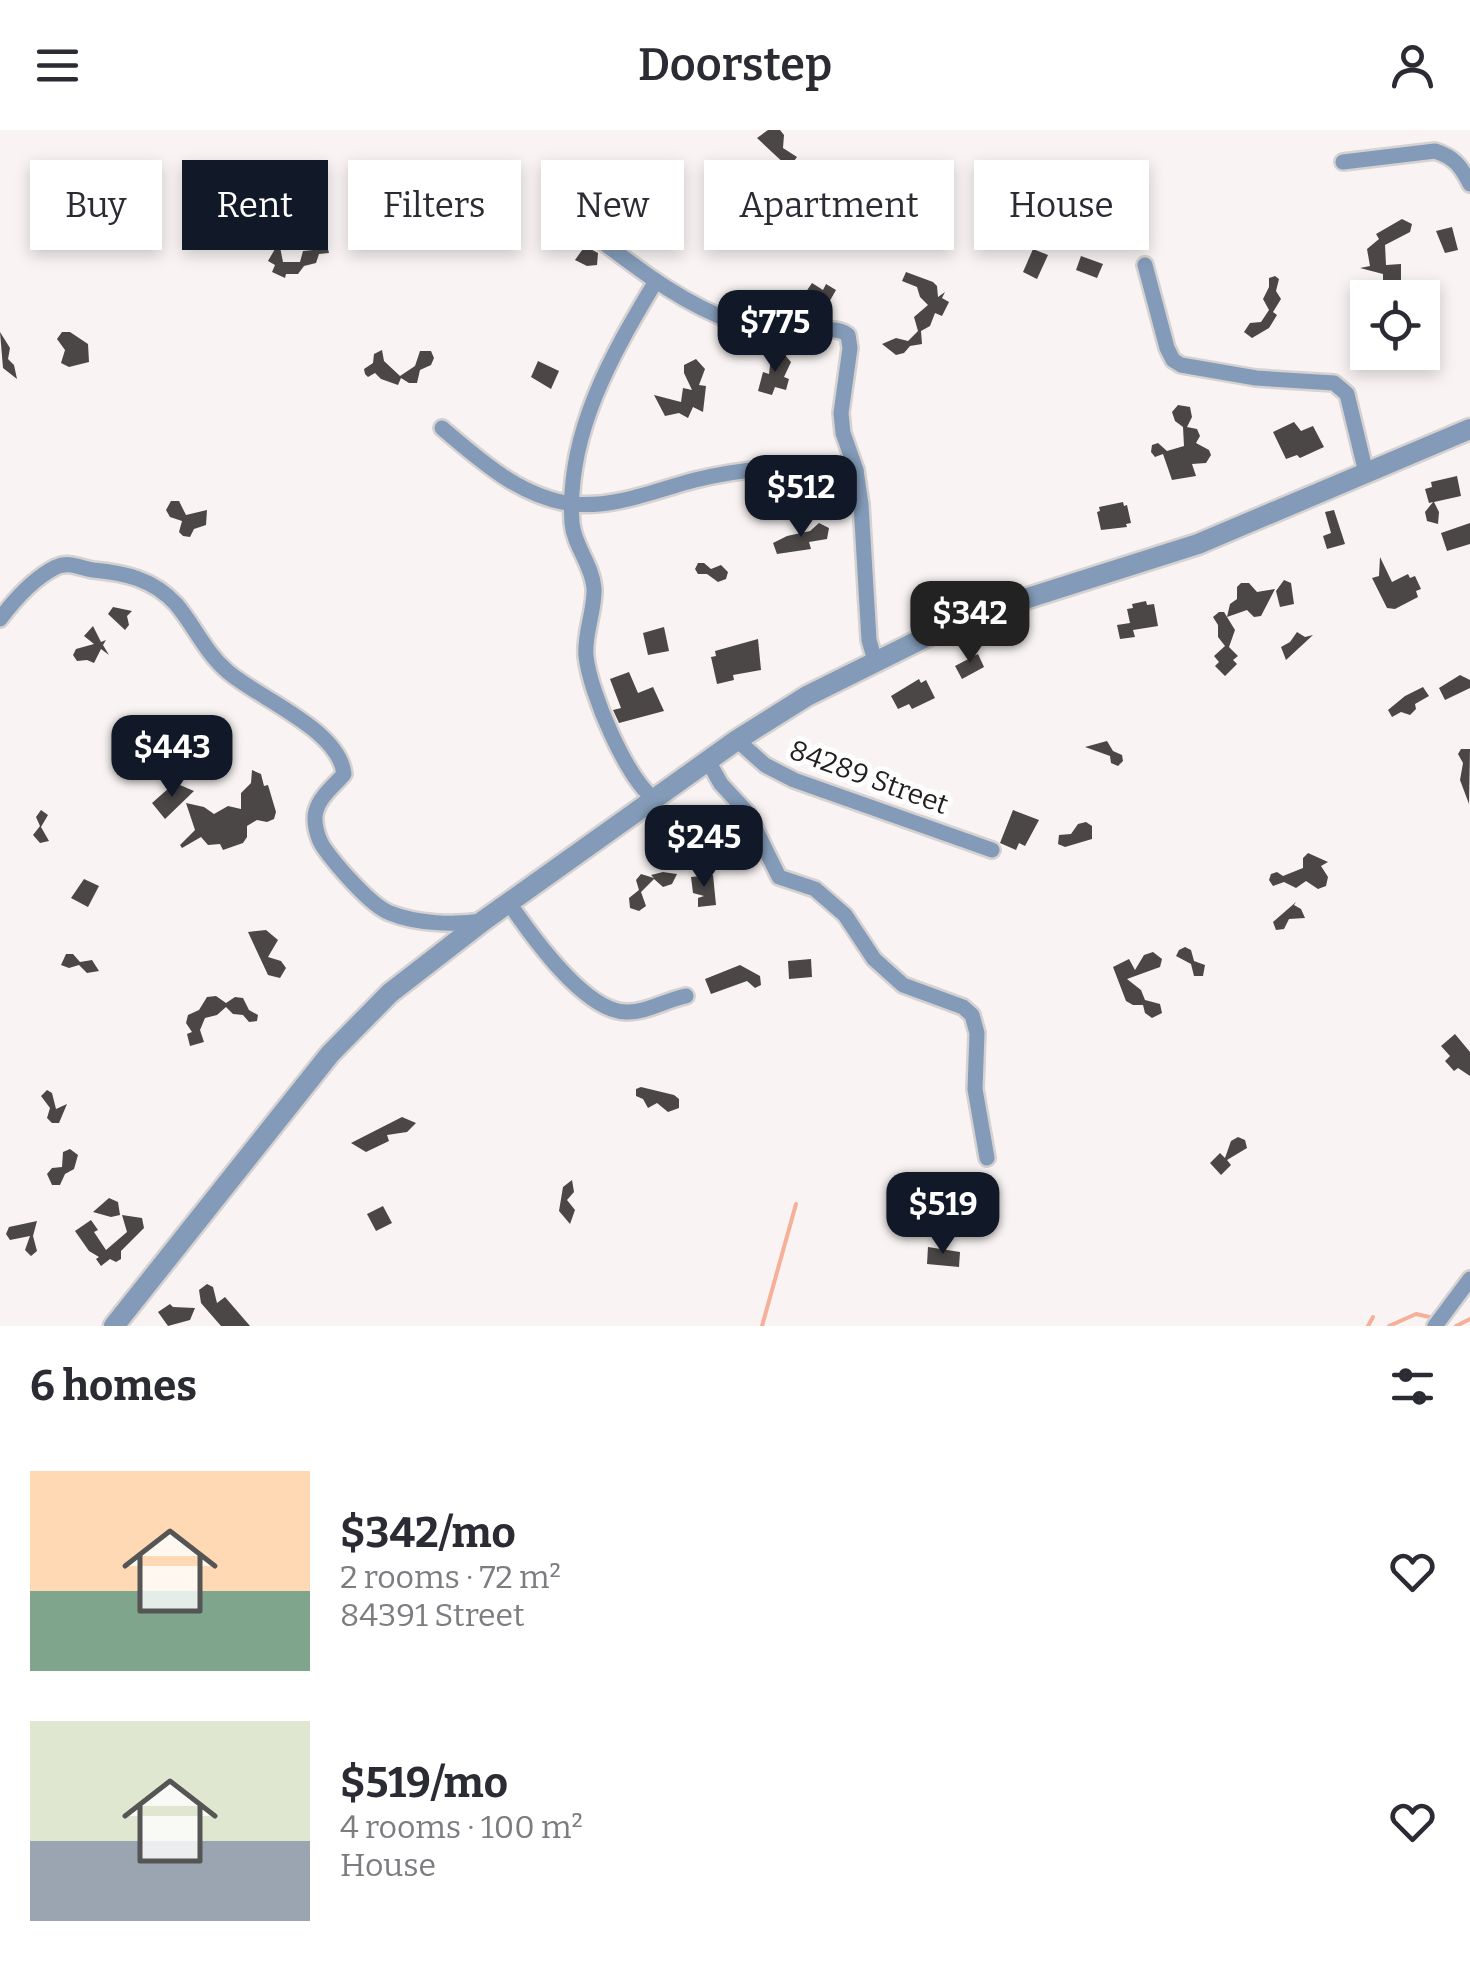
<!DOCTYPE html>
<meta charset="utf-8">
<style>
body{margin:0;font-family:Bitter,serif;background:#f2f2f3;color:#2b2b33;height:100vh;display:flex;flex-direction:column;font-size:38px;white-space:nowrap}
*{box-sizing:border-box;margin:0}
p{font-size:32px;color:#7c7c81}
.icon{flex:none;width:55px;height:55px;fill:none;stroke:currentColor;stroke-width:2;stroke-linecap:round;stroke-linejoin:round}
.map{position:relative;height:1196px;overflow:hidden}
.drawer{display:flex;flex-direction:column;background:#fff;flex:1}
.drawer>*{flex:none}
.hud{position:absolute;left:30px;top:30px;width:1410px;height:90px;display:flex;gap:20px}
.fabs{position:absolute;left:1350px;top:150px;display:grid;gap:20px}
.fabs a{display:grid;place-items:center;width:90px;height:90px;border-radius:0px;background:#fff;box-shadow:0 5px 15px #0003;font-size:50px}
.price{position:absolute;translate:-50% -85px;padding:0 22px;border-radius:20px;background:#111827;color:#fff;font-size:32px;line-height:65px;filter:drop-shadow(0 2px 5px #0008)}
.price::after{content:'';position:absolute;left:50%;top:60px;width:30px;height:22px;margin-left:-15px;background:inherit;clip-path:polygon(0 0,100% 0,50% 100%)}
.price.selected{background:#222;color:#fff}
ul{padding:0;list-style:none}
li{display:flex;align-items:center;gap:30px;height:250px;padding:0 30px}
li span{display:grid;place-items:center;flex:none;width:280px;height:200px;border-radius:0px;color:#555}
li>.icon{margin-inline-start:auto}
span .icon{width:120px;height:120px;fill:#fffc;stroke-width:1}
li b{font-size:42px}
h2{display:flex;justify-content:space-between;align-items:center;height:120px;padding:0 30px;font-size:42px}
.chip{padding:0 35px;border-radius:0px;background:#fff;box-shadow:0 5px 15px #0003;font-size:35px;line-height:90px}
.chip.selected{background:#111827;color:#fff}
header{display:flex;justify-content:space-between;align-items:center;height:130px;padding:0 30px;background:#fff;font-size:45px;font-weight:600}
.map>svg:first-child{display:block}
</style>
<header><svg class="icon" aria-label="menu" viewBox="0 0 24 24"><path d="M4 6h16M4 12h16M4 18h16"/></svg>Doorstep<svg class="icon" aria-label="person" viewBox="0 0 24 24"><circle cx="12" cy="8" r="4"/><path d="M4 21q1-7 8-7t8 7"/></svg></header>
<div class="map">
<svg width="1470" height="1196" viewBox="0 0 1470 1196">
<rect width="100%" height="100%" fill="#f9f4f3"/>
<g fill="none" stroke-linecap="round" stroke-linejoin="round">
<g stroke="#f6af98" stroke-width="4">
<polyline points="762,1196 796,1074"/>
<polyline points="1368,1196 1373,1187"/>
<polyline points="1389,1196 1416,1184 1434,1188"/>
<polyline points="1456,1196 1470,1189"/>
</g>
</g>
<g fill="#4b4746">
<polygon points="768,0 780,0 784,5 783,18 797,27 789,38 757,8"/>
<polygon points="1402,89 1412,94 1410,102 1385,115 1386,135 1401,134 1401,150 1383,150 1383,144 1360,138 1370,136 1367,119 1379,109 1376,104"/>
<polygon points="1452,97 1458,120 1445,123 1436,101"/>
<polygon points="326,111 329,123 319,124 316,133 304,136 298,144 286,144 285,148 272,142 275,135 268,131 279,112 283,132 300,132 303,121 313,120"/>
<polygon points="585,116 598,123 597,135 587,136 575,130"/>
<polygon points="1033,119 1048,125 1037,149 1023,142"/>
<polygon points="1081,126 1103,134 1097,148 1076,140"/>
<polygon points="906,142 933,152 937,156 938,167 945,162 942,168 949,172 942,186 935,183 930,196 921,201 922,214 910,216 904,223 896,225 882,214 896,208 908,211 918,201 914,187 928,175 920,167 917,157 902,151"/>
<polygon points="1275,146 1279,149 1276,161 1281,169 1273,182 1277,185 1269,198 1252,208 1244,202 1250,193 1261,192 1269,180 1263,169 1269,157 1269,148"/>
<polygon points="812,153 823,160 826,154 836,160 820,188 810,182 806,188 793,181"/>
<polygon points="0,202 10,218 8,229 14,235 17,249 3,238"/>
<polygon points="62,202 70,202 88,214 89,232 69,237 61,233 65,220 57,209"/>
<polygon points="382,220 384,231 400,246 415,236 420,221 431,221 434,228 431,235 420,240 417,253 409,253 401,248 398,255 381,249 375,243 368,247 365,244 364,239 373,233 374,224"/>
<polygon points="784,224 791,232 784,247 789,249 786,260 775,257 772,265 758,261 763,242 769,244 771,227"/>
<polygon points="696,229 705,239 699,255 706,256 703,282 693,277 688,288 679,283 665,286 654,265 681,272 683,258 692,260 684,243 684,235"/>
<polygon points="538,231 559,241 551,259 531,247"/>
<polygon points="1178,275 1190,277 1192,287 1187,297 1197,299 1200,306 1196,313 1209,320 1211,325 1206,333 1192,334 1196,346 1172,350 1163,324 1155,327 1151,322 1152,315 1158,313 1167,321 1184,316 1183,297 1175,291 1172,282"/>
<polygon points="1294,292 1301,301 1313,296 1324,317 1300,328 1297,325 1286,329 1273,302"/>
<polygon points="1457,346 1461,366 1434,372 1439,382 1438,394 1427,391 1425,382 1433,372 1429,373 1425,359 1432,357 1431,352"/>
<polygon points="171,371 179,371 186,385 207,380 206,395 194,399 190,407 183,406 179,402 182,391 170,387 166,380"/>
<polygon points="1123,372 1124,376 1127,375 1131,393 1126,394 1127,397 1101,400 1097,382 1100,381 1099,377"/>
<polygon points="1334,380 1345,414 1327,419 1323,406 1331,403 1325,382"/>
<polygon points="819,393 829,398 827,409 809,412 811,419 777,424 773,413 787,406 810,401"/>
<polygon points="1470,393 1470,414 1447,421 1441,403"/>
<polygon points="1380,427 1392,452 1408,444 1410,448 1415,446 1421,459 1416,461 1418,467 1395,479 1387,478 1372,448 1379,446"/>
<polygon points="698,433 704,433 711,439 721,435 728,442 726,449 718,452 707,444 698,444 695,439"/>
<polygon points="1284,450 1291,453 1294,474 1280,477 1276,461"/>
<polygon points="1241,453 1249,453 1257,462 1275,459 1261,486 1254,487 1247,480 1227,487 1235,500 1229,517 1238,526 1233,530 1237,534 1225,546 1215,536 1219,532 1214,526 1225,516 1218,507 1218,495 1213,487 1219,482 1224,482 1227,487 1230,474 1237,469 1237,457"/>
<polygon points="1146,471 1147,475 1154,474 1158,496 1133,500 1135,507 1120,509 1117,495 1130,493 1127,479 1133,478 1132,474"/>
<polygon points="113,477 132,481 127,486 129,495 125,500 108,484"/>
<polygon points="93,496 101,512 106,510 103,515 109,525 101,519 94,533 87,530 77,531 73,525 76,519 94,514 84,506"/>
<polygon points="664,497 669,521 648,525 643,503"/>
<polygon points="1297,502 1305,507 1313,505 1286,530 1281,517 1290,512"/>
<polygon points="758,509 761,540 733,545 734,550 717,554 711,527 716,526 715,521"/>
<polygon points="978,524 984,537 962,549 955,536"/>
<polygon points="629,542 638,563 653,557 664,581 619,593 613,580 621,578 610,549"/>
<polygon points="1460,545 1470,550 1470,558 1445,570 1439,558"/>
<polygon points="919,549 921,553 926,550 935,568 912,579 909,574 898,579 891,566"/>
<polygon points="1423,557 1429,566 1415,574 1416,579 1410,585 1401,582 1392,587 1388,580 1405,566"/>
<polygon points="1107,611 1113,621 1122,625 1123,631 1118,636 1111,633 1110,626 1085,617"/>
<polygon points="1461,619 1470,619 1469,674 1460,650 1463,633 1458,624"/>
<polygon points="252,640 261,644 264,656 268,655 276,682 274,689 267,692 257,690 247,696 247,707 243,713 223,720 220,714 208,715 201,707 182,718 180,715 195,700 186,673 204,677 214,684 228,676 241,679 241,663 251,653"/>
<polygon points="180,655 194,661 165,689 152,673 169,658 172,661"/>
<polygon points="41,680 48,685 41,697 49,711 40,713 33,705 40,696 36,687"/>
<polygon points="1013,680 1039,690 1025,716 1019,713 1016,720 1000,713"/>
<polygon points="1086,692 1092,696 1092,709 1065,717 1058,714 1059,705 1071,704 1078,694"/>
<polygon points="1308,723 1328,732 1321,736 1328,747 1326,756 1318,759 1306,751 1296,758 1284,752 1273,756 1269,750 1271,744 1277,742 1283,746 1303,738 1303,728"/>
<polygon points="663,742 677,744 672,754 663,757 654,749 641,762 646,776 639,781 630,778 629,768 639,760 636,750 641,744 654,748 651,745"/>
<polygon points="713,745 716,775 698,777 698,768 704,766 693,763 691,747"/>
<polygon points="84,749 99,756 88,777 71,768"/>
<polygon points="1296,772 1294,775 1301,779 1305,788 1289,789 1284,799 1276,800 1273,792"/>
<polygon points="266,800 278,810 268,827 281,831 286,838 280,848 268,845 248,802"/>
<polygon points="1185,817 1191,820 1194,831 1205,835 1203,846 1194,846 1191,834 1176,826 1179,820"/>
<polygon points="1153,822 1162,829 1160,837 1127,849 1141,860 1145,870 1160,874 1162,883 1152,888 1145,883 1143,875 1133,875 1126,871 1113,837 1129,829 1135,840 1144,825"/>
<polygon points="66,824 73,824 80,832 92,830 99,841 87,843 79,835 69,838 61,835"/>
<polygon points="811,829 812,847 789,849 788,831"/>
<polygon points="740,835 760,846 761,855 755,858 747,851 711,864 705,849"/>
<polygon points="216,866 226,873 235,867 243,868 249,880 258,885 257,891 249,892 243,885 233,884 226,877 217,885 205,888 200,900 204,912 190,916 187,904 192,902 186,893 188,885 199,880 207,867"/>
<polygon points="1455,904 1470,922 1470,946 1458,938 1454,941 1445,931 1450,926 1441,916"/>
<polygon points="641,957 674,965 679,969 679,978 668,982 657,973 648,978 643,969 636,966 636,959"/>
<polygon points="47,960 52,963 56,979 67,974 59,993 52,993 47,988 50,978 41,966"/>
<polygon points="402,987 416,993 407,1002 387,1005 389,1011 366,1022 351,1013"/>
<polygon points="1238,1007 1245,1010 1247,1018 1227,1030 1231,1035 1221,1045 1210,1033 1220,1023 1225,1028 1231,1011"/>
<polygon points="70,1019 78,1025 74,1039 65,1044 60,1055 52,1055 47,1044 52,1038 62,1037 63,1022"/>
<polygon points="572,1050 574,1062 567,1070 575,1080 570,1094 559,1081 563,1057"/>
<polygon points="109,1068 118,1072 120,1085 111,1087 93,1082"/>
<polygon points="383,1076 392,1093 376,1101 367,1084"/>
<polygon points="122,1085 142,1088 144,1098 121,1121 121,1129 116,1132 110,1129 101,1136 96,1129 99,1127 89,1121 75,1101 91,1090 98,1100 94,1102 106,1120 127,1102"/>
<polygon points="37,1091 33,1106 37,1121 31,1126 25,1120 30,1106 10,1110 6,1104 9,1097"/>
<polygon points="928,1117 960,1122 959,1137 927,1134"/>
<polygon points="207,1154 213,1157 217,1173 225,1167 250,1196 221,1196 201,1173 199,1160"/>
<polygon points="170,1174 173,1177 195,1178 190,1190 168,1196 158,1182"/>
</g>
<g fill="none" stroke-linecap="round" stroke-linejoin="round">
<defs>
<g id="minor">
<path d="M 1343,32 L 1435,21 C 1454,27 1461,36 1470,54"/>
<path d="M 575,91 C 626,129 676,172 737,193 C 754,199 772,204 789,206 C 810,208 830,192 848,205 L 850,218 L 841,283 L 843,303 L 856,340 L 861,374 L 869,510 L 875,531"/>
<polyline points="1145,135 1167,218 1173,230 1181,235 1256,248 1334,253 1347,264 1366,343"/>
<path d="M 442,298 C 481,331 521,368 574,374 C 615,378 656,360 695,350 C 749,337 800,334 856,340"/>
<path d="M 0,489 C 15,469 34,448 56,437 C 69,431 80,438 93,440 C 125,443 153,449 176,474 C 194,495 205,522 227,541 C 259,569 339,599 344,644 C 335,655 320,666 316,681 C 313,691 317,708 324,718 C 336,735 371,776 390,783 C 417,794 454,795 483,791"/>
<polyline points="737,610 765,635 794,650 992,720"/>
<polyline points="708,631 721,654 747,682 779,747 815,759 845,785 874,829 903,855 963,877 972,885 977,903 975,959 987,1028"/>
<path d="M 654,669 C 626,647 590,563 586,526 C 584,503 595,481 594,458 C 592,434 574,416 572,393 C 566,304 612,224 656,151"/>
<path d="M 509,773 C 531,805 584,881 626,882 C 645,883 666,870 686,866"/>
<polyline points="1435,1196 1470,1149"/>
</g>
<polyline id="tertiary" points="114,1196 330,924 390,863 483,791 737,610 807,566 962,489 1198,414 1470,299"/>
</defs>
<use href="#minor" stroke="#d6d2d1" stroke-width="20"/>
<use href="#tertiary" stroke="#d6d2d1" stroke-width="25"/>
<use href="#minor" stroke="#839bb8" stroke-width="15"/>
<use href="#tertiary" stroke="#839bb8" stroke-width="20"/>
</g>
<g text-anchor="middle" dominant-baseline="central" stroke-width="10" stroke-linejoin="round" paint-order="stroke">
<g font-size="28" fill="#201f1e" stroke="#fff">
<text transform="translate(869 647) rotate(20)">84289 Street</text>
</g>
</g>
</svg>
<div class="fabs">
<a><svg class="icon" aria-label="locate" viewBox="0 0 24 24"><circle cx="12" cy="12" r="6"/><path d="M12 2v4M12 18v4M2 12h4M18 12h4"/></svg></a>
</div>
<b class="price" style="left:775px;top:245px">$775</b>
<b class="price" style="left:801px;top:410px">$512</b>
<b class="price selected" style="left:970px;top:536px">$342</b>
<b class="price" style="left:172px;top:670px">$443</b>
<b class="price" style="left:704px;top:760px">$245</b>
<b class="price" style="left:943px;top:1127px">$519</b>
<div class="hud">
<a class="chip">Buy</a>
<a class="chip selected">Rent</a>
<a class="chip">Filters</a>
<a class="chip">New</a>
<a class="chip">Apartment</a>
<a class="chip">House</a>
</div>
</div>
<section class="drawer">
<h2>6 homes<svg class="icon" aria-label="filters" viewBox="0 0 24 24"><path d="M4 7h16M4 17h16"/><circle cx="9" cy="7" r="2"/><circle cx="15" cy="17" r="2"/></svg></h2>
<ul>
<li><span style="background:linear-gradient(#ffd9b3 60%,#7fa58c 0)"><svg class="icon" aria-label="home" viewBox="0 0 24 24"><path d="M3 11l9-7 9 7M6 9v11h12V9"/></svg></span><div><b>$342/mo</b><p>2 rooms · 72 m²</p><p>84391 Street</p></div><svg class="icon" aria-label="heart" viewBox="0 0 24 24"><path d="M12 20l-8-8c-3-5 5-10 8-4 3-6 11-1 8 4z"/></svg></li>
<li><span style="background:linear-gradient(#dfe7d0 60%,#9aa5b1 0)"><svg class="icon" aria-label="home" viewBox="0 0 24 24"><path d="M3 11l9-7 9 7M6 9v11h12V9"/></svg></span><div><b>$519/mo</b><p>4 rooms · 100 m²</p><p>House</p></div><svg class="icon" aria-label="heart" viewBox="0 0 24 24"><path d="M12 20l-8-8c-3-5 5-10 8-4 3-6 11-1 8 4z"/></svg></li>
</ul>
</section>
